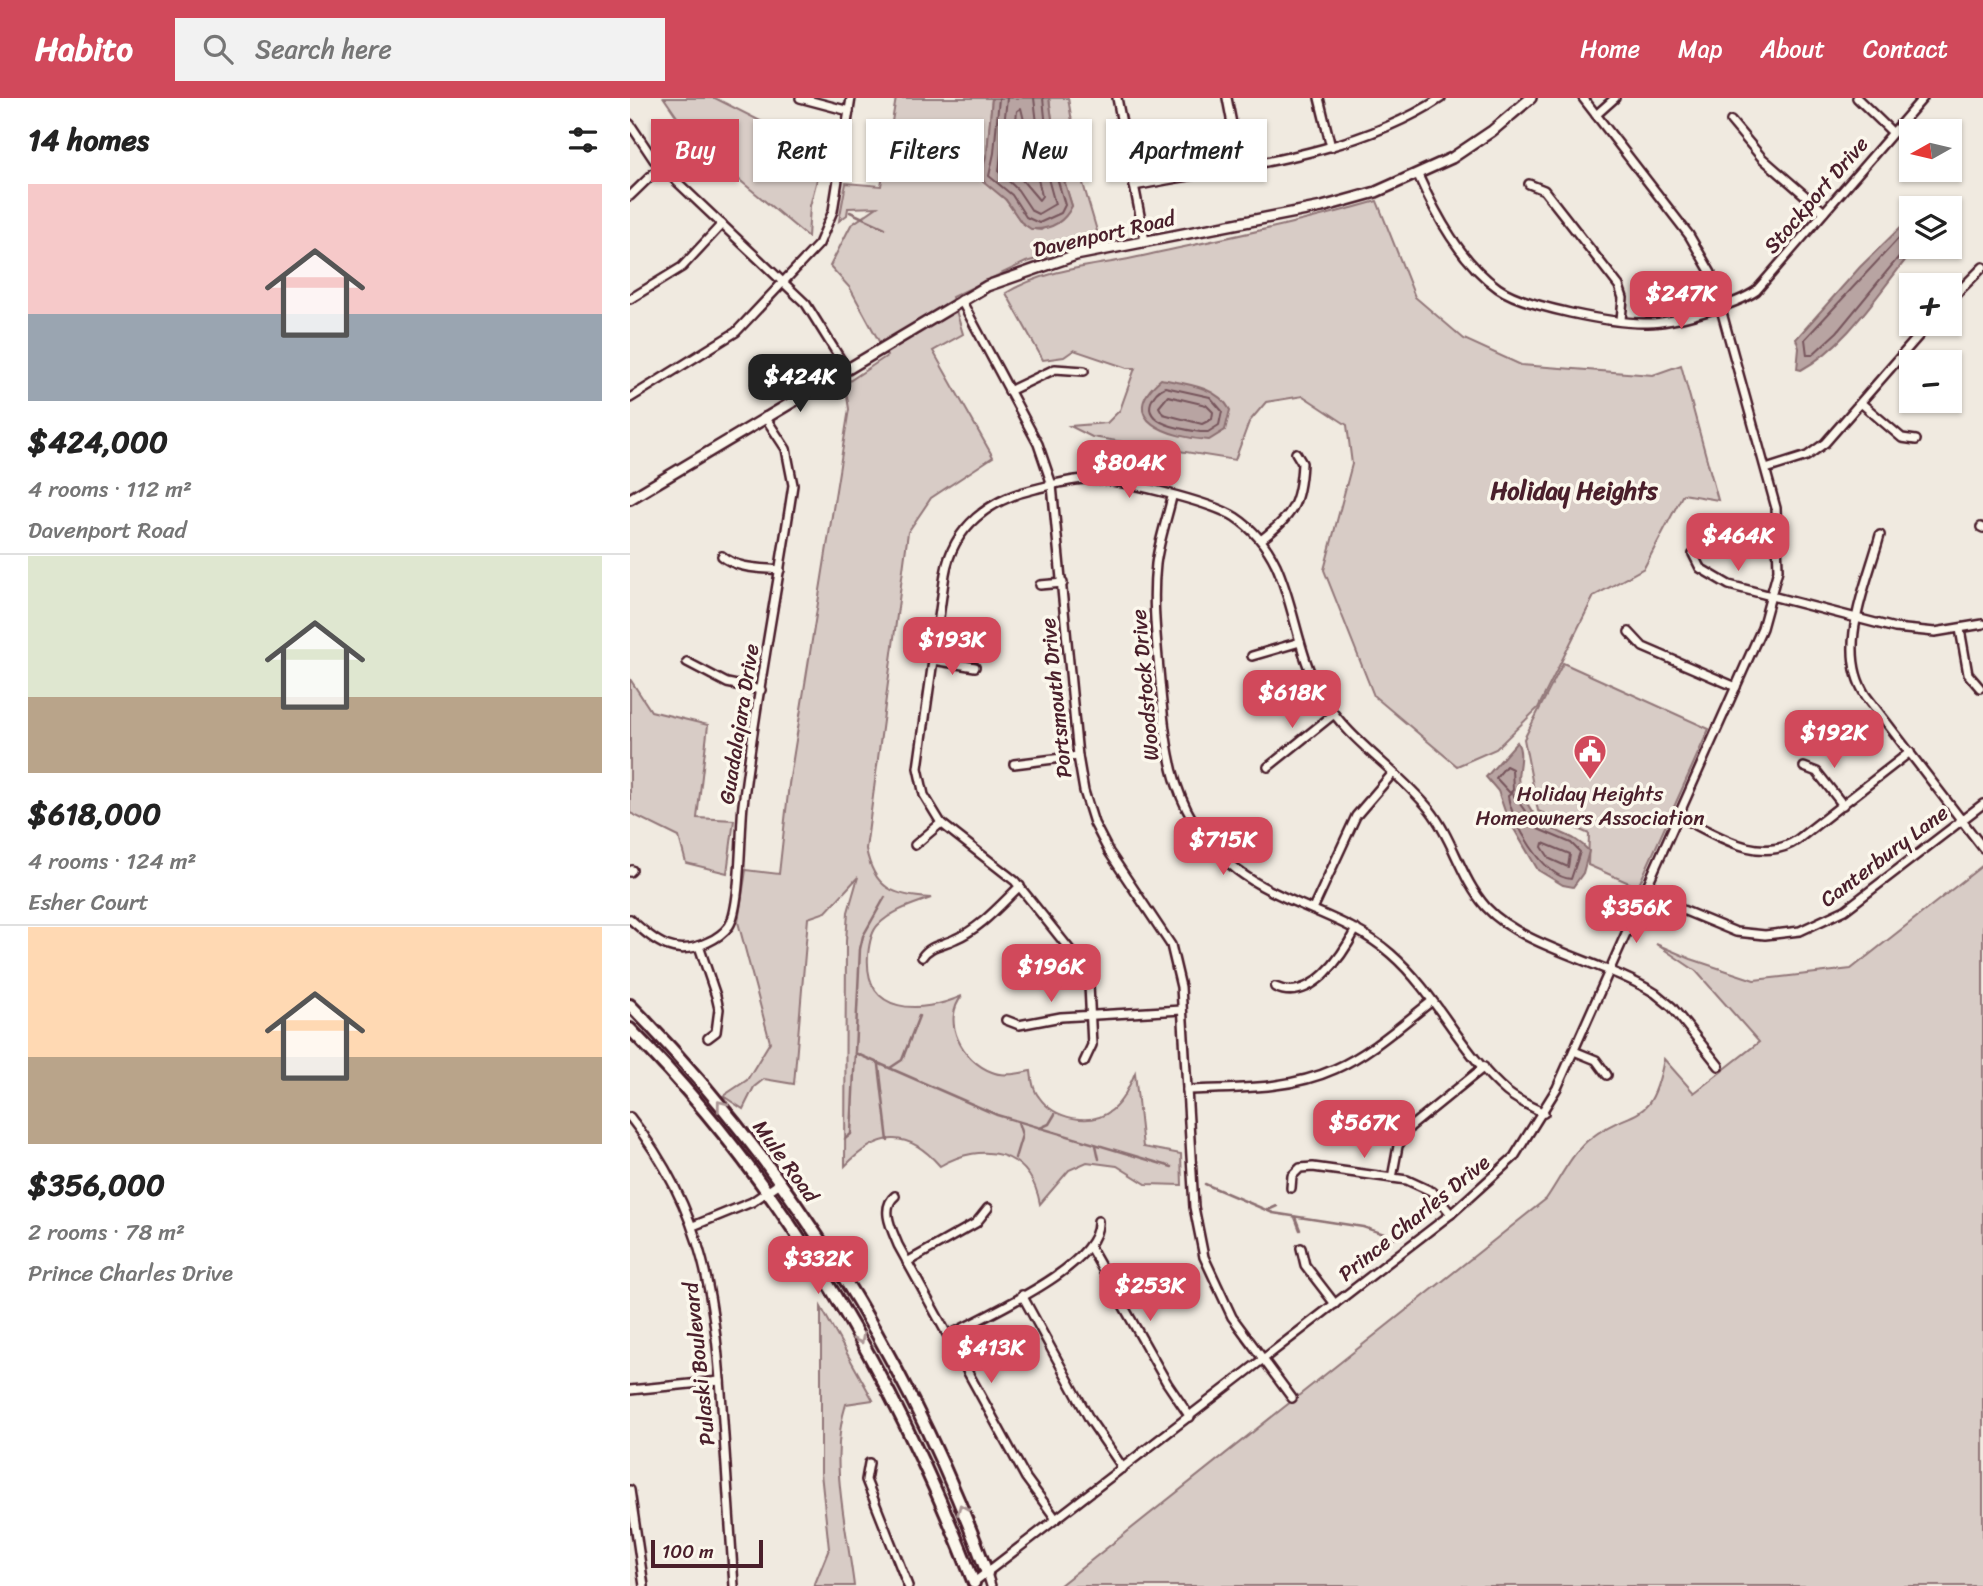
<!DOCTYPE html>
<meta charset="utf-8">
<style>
body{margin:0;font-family:Sriracha,sans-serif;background:#f2f2f2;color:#222;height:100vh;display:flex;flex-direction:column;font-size:26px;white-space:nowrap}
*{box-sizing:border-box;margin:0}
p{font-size:23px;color:#767676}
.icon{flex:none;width:38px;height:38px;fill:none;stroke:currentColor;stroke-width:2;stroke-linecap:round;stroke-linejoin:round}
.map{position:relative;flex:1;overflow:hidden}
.side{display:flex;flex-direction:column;background:#fff;width:630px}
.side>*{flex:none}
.top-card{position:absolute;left:21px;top:21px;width:665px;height:63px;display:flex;gap:14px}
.needle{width:46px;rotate:262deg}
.buttons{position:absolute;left:1269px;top:21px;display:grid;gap:14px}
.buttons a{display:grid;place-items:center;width:63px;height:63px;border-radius:0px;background:#fff;box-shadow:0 2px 5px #0004;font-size:35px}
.scale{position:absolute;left:21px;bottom:18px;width:112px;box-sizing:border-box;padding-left:7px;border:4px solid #4a1f2b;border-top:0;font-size:19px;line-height:24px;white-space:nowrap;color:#4a1f2b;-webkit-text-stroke:5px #fbf7ec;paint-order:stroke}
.price{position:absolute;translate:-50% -60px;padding:0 16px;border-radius:14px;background:#d1495b;color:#fff;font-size:23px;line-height:46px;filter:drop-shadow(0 2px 4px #0008)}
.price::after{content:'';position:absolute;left:50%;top:42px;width:21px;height:16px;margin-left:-10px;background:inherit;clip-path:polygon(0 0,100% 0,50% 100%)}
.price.on{background:#222;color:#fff}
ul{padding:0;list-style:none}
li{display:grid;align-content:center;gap:14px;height:371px;padding:0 28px}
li+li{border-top:2px solid #e0e0e0}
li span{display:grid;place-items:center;height:217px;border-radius:0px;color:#555}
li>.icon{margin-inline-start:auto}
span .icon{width:126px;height:126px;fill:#fffc;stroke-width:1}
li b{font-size:30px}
h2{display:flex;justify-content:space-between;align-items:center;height:84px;padding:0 28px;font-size:30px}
.tag{padding:0 24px;border-radius:0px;background:#fff;box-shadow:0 2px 5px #0004;font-size:24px;line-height:63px}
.tag.on{background:#d1495b;color:#fff}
header{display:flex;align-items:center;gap:42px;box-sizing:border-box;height:98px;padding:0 35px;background:#d1495b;color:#fff}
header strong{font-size:33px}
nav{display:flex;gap:38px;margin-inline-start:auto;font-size:24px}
.search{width:490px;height:63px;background:#f2f2f2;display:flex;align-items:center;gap:18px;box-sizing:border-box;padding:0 24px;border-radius:0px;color:#767676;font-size:26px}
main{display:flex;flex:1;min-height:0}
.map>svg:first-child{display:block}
</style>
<header>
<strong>Habito</strong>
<div class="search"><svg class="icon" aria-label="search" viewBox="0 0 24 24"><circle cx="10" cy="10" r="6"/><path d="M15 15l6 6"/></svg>Search here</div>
<nav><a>Home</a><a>Map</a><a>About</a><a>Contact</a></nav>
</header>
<main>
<section class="side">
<h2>14 homes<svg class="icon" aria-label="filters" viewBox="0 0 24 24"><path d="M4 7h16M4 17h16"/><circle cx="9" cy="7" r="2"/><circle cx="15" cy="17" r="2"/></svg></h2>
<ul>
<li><span style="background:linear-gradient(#f6c9c9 60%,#9aa5b1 0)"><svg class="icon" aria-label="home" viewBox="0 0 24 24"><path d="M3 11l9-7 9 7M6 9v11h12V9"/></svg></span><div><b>$424,000</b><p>4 rooms · 112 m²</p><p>Davenport Road</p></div></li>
<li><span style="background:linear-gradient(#dfe7d0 65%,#b9a48a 0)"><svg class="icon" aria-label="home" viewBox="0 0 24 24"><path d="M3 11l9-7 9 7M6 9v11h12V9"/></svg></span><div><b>$618,000</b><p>4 rooms · 124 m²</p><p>Esher Court</p></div></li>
<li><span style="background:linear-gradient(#ffd9b3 60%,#b9a48a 0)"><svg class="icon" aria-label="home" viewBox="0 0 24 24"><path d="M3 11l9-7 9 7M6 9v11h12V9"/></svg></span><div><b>$356,000</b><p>2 rooms · 78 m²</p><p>Prince Charles Drive</p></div></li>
</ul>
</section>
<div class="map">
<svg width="1353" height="1488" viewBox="0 0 1353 1488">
<rect width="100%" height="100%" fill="#f0eae0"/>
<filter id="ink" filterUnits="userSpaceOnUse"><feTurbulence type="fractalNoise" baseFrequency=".0143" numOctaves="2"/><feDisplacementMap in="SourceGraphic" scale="14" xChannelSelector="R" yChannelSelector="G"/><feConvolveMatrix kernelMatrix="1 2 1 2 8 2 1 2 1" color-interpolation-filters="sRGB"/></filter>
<g filter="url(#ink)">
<g fill="#d8ccc6" stroke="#917678" stroke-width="2">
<polygon points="34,0 85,0 194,55 180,108 178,139 65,45"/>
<path d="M 266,0 L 362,0 L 357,55 L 351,77 C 358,86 368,91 375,101 C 387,115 390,131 411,132 L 442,108 L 428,63 L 419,0 L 438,0 L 452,82 L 470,143 L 396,164 L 322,199 L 333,236 L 303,253 L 363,359 L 301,400 L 278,434 L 236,751 C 244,791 264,798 301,800 C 282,807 263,812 248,827 C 241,834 239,847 238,857 C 234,918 291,916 332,898 C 311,923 332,963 362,974 C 373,979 389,975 401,973 C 402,982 403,992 409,999 C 424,1021 461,1029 482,1012 C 494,1002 499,988 505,975 L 513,1049 L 551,1056 L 552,1087 L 516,1086 L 487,1068 L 457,1064 L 439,1072 L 410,1106 C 400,1052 353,1043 310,1068 C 277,1030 248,1034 215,1068 L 216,843 L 218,814 L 228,779 L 196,814 L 178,820 L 164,986 L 134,981 L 124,989 L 113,1011 L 93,998 L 117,982 L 140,944 L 108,824 L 116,772 L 149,776 L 159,686 L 219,311 L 215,286 L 257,258 L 220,190 L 200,168 L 221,127 L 247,109 L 218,110 L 217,117 L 209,123 L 216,85 L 251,88 Z"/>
<path d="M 747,103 L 785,199 L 834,241 L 891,267 L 1023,277 L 1051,267 L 1088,402 L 1053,396 L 1014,470 L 964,498 L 908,610 L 866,651 L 827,668 L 744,598 L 694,472 L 722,366 L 717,327 L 673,298 L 636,304 L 619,324 L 605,362 L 462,339 L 440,328 L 477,325 L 490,312 L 505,270 L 497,270 L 444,252 L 434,259 L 413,262 L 376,195 C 416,171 459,169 503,160 C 585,142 667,126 747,103 Z"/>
<polygon points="933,565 1079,631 1008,789 958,767 959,736 908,713 894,641"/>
<polygon points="0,581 21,613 78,627 67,720 104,722 97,775 56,765 49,739 0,715"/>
<path d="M 1353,767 L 1353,1488 L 429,1488 L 916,1101 C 928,1084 941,1057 957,1043 C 1002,1006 1020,1034 1034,961 L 1064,995 L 1129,944 L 1066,873 L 1026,846 L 1061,861 L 1124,882 L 1221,871 Z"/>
<path d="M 191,1209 L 243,1302 L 216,1306 C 198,1362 217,1430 224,1488 L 184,1488 L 199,1451 L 191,1375 Z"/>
</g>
<g fill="#b8a4a2" stroke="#8c6f72" stroke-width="2">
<path d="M 362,0 L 419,0 L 428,63 L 442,108 C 434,125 419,132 401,131 L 391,124 L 376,102 L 353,83 L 351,77 L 357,55 Z"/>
<path d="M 1281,119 L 1281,149 L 1286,149 C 1251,190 1219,246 1171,272 L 1167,271 L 1169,250 L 1166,241 L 1230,169 Z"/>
<path d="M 531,281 C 556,286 587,288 600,312 L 595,332 L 579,342 C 541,340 483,322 531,281 Z"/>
<path d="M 887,644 C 896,659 883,677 891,693 C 896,704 905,722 917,728 C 933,737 946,738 959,753 L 953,775 L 943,789 L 933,787 L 908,772 L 877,719 L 868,693 L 856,679 Z"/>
</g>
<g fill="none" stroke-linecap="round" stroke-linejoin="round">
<g stroke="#76545b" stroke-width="2">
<polyline points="369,0 364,55 359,78 382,97 396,119 409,125 431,115 435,107 418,49 413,0"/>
<polyline points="377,0 369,74 388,92 402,113 408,116 425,106 410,51 404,0"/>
<polygon points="391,10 412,98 409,102 381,69 387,13"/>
<polyline points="1281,127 1175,241 1177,257 1182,257 1207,234 1281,144"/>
<path d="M 535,289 L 580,299 L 592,313 L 589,327 L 578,334 L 571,334 C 557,332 513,327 521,304 C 524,296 528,292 535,289 Z"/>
<polygon points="538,298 576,307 583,314 582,321 572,326 533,316 529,309"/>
<polygon points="876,668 882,671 883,692 880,695 866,680"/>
<path d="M 882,695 L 908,731 L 941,745 L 950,754 L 941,781 C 913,779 882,724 878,698 Z"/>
<polygon points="913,745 940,756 938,769 920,761 912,749"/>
</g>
<g stroke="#8c6f72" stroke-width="2.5">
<polyline points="220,114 255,130"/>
<polyline points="225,955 367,1017 542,1069"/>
<polyline points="249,967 258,1043"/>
<polyline points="260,970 272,962 289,918"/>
<polyline points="410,1030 419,1026 425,1016"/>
<polyline points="215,1041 221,1036 230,851 233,838 255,799"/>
<polyline points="466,1047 469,1061"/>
<polyline points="385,1060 392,1037 388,1024"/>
<polyline points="575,1086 643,1115 733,1129 766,1140"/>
<polyline points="638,1112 647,1108"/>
<polyline points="665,1119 670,1132"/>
</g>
<defs>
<g id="minor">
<polyline points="170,0 219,13"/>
<polyline points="487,0 515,143"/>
<polyline points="597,0 610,67"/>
<polyline points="689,0 701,49"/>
<polyline points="1227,0 1262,34"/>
<polyline points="966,17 985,0"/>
<polyline points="1101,23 1132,60 1194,114"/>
<polyline points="0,26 24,62 176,206 216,270"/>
<path d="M 788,77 C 806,117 831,164 868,190 C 895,209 984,226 1018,225 C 1043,225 1106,207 1126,193 L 1293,0"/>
<polyline points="899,86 914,92 989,188 993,200 991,222"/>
<path d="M 504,88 C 606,68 723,58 811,0"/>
<polyline points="0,98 31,68"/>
<polyline points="0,201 52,169 92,126"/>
<polyline points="331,202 408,346 422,387 448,658 454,693 464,725 479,754 541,847 551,889 564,1109 574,1159 602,1219 662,1300"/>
<polyline points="1320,202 1353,169"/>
<polyline points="379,293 425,271 454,273"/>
<polyline points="0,300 106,234 189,146 203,113 221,0"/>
<polyline points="1231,305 1272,340 1286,342"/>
<polyline points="1136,371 1177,358 1195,345 1299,226"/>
<path d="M 542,399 C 537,421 529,443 526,466 C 522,501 526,537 529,572 C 536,650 539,720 607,772 C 654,808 716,816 761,856 C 806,895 831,955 877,994 C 888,1003 902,1009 914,1015"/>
<polyline points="1351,429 1353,430"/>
<path d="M 1250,437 C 1237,486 1205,552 1236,598 L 1353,750"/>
<path d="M 631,442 C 663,417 670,406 672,365 L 666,355"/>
<polyline points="1063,456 1070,470 1099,487 1265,530 1305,534 1353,526"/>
<path d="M 92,458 C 107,471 131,470 150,472"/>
<polyline points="410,487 433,485"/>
<polyline points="1330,531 1338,576 1350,590"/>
<polyline points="999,534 1013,549 1106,589"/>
<polyline points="622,558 670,544"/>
<polyline points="303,562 345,569"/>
<polyline points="57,564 97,585 131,592"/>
<polyline points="384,666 448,658"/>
<polyline points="638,669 704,616"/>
<polyline points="1174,669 1187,674 1213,707"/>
<path d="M 1048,718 C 1084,735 1129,768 1167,742 L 1280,654"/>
<polyline points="285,747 311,725"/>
<polyline points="0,774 2,772"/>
<polyline points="1014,796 1106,834 1135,837 1170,833 1215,812 1353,706"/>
<polyline points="683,811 726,718 763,675"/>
<path d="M 0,821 C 25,843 44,861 78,844 C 87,840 93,836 99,828 C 111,809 110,733 113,707 C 126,600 147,494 163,387 L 156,351 L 135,319"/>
<polyline points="69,848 86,898 89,911 86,934 78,940"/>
<path d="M 292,859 C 300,847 313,847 325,841 C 351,830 370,807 390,788"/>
<path d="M 645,889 C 681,906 713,857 726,831"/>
<polyline points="376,922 389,927 431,919 552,912"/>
<polyline points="944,953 966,962 977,977"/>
<path d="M 454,964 L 462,947 L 459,887 L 453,868 L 385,783 L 311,725 L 294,697 L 288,670 L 315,476 C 323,429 360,401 405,391 C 422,387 440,381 457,381 C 486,380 581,404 605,419 C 623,431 637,448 646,467 C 665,509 668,557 691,597 C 718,643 767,671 800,712 C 823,741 831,781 856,809 C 894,850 976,864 1025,895 L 1042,909 L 1089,968"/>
<path d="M 557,992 C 606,990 659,992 705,971 C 741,955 771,927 802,903"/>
<path d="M 0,1019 C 77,1117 85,1203 93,1323 C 97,1378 100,1433 104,1488"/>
<polyline points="762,1080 768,1048 780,1029 854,969"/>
<polyline points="661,1090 662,1078 670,1070 683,1069 777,1082 803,1094 821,1116"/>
<path d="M 265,1098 C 250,1110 262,1132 268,1147 L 396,1380 L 426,1421"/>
<polyline points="63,1128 122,1104 150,1085"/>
<polyline points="460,1149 537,1285 560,1319"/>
<polyline points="671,1150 675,1167 705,1206"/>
<polyline points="277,1164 346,1125 358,1110"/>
<polyline points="392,1197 460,1322 493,1370"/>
<path d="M 318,1238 C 353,1218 471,1169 468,1123"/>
<polyline points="0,1292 90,1283"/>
<polyline points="239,1365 236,1382 278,1488"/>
<polyline points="0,1392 14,1488"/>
<polyline points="357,1475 361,1488"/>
<polyline points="343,1485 821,1116 884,1059 927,990 1132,530 1148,472 1146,410 1081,175 1059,137 953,0"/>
</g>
<polyline id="tertiary" points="0,401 357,188 446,157 692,109 746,94 822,60 862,33 901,0"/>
<g id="secondary">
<path d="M 0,907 C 158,1067 280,1264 357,1475"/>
<path d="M 0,931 C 155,1087 265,1281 344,1485"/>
</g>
</defs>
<use href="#minor" stroke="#4a1f2b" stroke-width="12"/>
<use href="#tertiary" stroke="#4a1f2b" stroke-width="14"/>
<use href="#secondary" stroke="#4a1f2b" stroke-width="16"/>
<use href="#minor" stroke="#fbf7ec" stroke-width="7"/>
<use href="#tertiary" stroke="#fbf7ec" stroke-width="9"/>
<use href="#secondary" stroke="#fbf7ec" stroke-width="10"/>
</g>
<defs><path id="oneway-chevron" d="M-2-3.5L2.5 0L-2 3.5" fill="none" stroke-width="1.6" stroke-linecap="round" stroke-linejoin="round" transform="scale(1.75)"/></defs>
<g stroke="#ab9695">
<use href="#oneway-chevron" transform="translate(91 1007) rotate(-128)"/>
<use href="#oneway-chevron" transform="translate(230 1241) rotate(62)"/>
<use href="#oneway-chevron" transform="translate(332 1411) rotate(-113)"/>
</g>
</g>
<defs>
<symbol id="civic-pin" viewBox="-11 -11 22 30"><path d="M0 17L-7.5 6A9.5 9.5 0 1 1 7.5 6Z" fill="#d1495b" stroke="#fbf7ec"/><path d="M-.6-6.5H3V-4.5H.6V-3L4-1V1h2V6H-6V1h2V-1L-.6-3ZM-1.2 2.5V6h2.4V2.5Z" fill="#fff"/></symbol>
</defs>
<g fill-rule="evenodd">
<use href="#civic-pin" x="941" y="634" width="38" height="52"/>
</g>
<g text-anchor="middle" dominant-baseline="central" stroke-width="7" stroke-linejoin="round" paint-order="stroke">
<g font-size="21" fill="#4a1f2b" stroke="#fbf7ec">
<text transform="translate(1186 97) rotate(-49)">Stockport Drive</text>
<text transform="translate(474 136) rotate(-13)">Davenport Road</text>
<text transform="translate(515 587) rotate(-95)">Woodstock Drive</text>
<text transform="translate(426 600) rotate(-96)">Portsmouth Drive</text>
<text transform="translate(109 626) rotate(-81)">Guadalajara Drive</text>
<text transform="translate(1254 758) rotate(-37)">Canterbury Lane</text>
<text transform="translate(156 1063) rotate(54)">Mule Road</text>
<text transform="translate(784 1120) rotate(-39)">Prince Charles Drive</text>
<text transform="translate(69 1266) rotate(-96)">Pulaski Boulevard</text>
</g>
<g font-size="21" fill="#4a1f2b" stroke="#fbf7ec">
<text x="960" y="696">Holiday Heights<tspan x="960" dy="24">Homeowners Association</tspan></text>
</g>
<g font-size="24" font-weight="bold" fill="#4a1f2b" stroke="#fbf7ec">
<text x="944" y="393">Holiday Heights</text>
</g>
</g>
</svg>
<div class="buttons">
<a><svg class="needle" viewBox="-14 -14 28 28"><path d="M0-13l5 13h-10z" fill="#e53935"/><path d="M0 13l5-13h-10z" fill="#767676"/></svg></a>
<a><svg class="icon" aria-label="layers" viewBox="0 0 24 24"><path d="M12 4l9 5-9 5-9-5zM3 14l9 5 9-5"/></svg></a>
<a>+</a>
<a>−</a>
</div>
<div class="scale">100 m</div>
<b class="price" style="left:1051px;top:233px">$247K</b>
<b class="price on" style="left:170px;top:316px">$424K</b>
<b class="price" style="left:499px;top:402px">$804K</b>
<b class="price" style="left:1108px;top:475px">$464K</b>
<b class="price" style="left:322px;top:579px">$193K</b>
<b class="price" style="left:662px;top:632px">$618K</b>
<b class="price" style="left:1204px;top:672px">$192K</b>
<b class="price" style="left:593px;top:779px">$715K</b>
<b class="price" style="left:1006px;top:847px">$356K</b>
<b class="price" style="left:421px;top:906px">$196K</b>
<b class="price" style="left:734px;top:1062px">$567K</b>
<b class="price" style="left:188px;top:1198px">$332K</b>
<b class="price" style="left:520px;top:1225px">$253K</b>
<b class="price" style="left:361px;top:1287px">$413K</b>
<div class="top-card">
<a class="tag on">Buy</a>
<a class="tag">Rent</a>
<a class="tag">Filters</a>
<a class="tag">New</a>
<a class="tag">Apartment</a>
</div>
</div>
</main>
